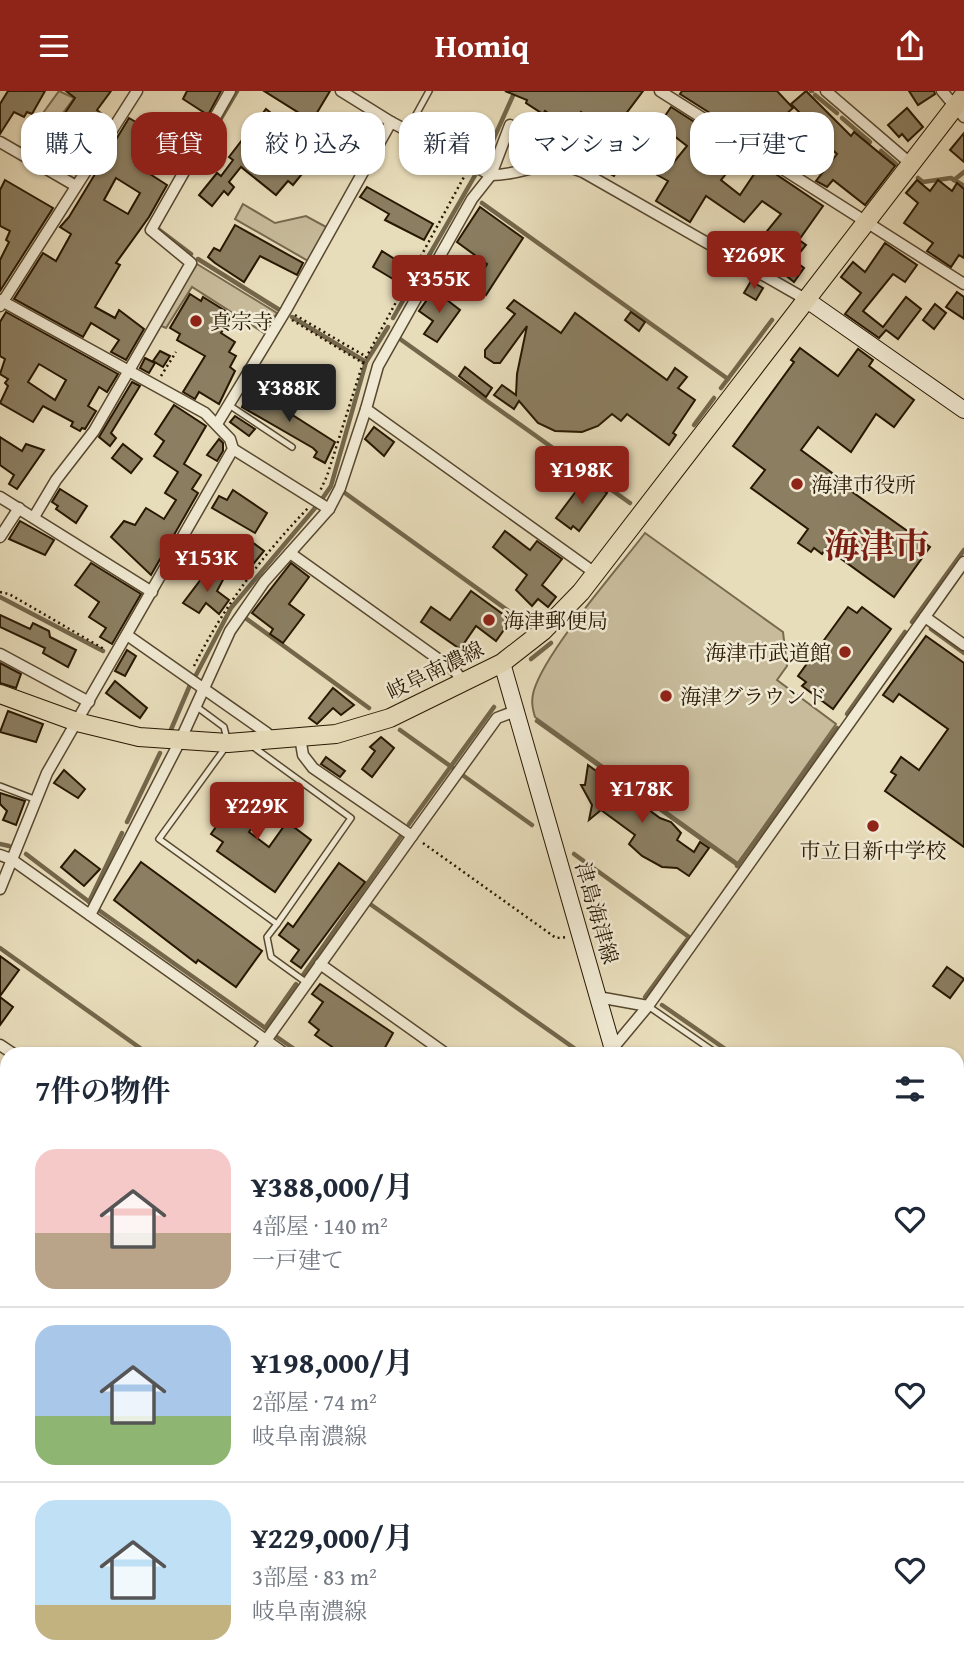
<!DOCTYPE html>
<html lang="ja">
<meta charset="utf-8">
<style>
body{margin:0;font-family:"Gentium Book Plus","Noto Serif JP",serif;background:#f2f2f3;color:#1f2937;height:100vh;display:flex;flex-direction:column;font-size:26px;white-space:nowrap}
*{box-sizing:border-box;margin:0}
p{font-size:23px;color:#747a83}
.icon{flex:none;width:38px;height:38px;fill:none;stroke:currentColor;stroke-width:2;stroke-linecap:round;stroke-linejoin:round}
.map{position:relative;flex:1;overflow:hidden}
.sheet{position:absolute;left:0px;top:956px;width:964px;height:625px;display:flex;flex-direction:column;background:#fff;border-radius:21px 21px 0 0;box-shadow:0 2px 5px #0004}
.sheet>*{flex:none}
.guide{position:absolute;left:21px;top:21px;width:922px;height:63px;display:flex;gap:14px}
.price{position:absolute;translate:-50% -60px;padding:0 16px;border-radius:7px;background:#8f2418;color:#fff;font-size:23px;line-height:46px;filter:drop-shadow(0 2px 4px #0008)}
.price::after{content:'';position:absolute;left:50%;top:42px;width:21px;height:16px;margin-left:-10px;background:inherit;clip-path:polygon(0 0,100% 0,50% 100%)}
.price.active{background:#222;color:#fff}
ul{padding:0;list-style:none}
li{display:flex;align-items:center;gap:21px;height:175px;padding:0 35px}
li+li{border-top:2px solid #e0e1e3}
li span{display:grid;place-items:center;flex:none;width:196px;height:140px;border-radius:21px;color:#555}
li>.icon{margin-inline-start:auto}
span .icon{width:84px;height:84px;fill:#fffc;stroke-width:1}
li b{font-size:30px}
h2{display:flex;justify-content:space-between;align-items:center;height:84px;padding:0 35px;font-size:30px}
.tag{padding:0 24px;border-radius:21px;background:#fff;box-shadow:0 2px 5px #0004;font-size:24px;line-height:63px}
.tag.active{background:#8f2418;color:#fff}
header{display:flex;justify-content:space-between;align-items:center;height:91px;padding:0 35px;background:#8f2418;color:#fff;font-size:32px;font-weight:700}
.map>svg:first-child{display:block}
</style>
<header><svg class="icon" aria-label="menu" viewBox="0 0 24 24"><path d="M4 6h16M4 12h16M4 18h16"/></svg>Homiq<svg class="icon" aria-label="share" viewBox="0 0 24 24"><path d="M12 15V3M7 8l5-5 5 5M5 13v7h14v-7"/></svg></header>
<div class="map">
<svg width="964" height="1580" viewBox="0 0 964 1580">
<rect width="100%" height="100%" fill="#e8ddbb"/>
<filter id="stains"><feTurbulence type="fractalNoise" baseFrequency=".00286" numOctaves="4"/><feColorMatrix values="0 0 0 0 .2 0 0 0 0 .09 0 0 0 0 .02 0 0 0 .5 -.17"/></filter>
<radialGradient id="worn" r=".72"><stop offset=".6" stop-color="#630" stop-opacity="0"/><stop offset="1" stop-color="#630" stop-opacity=".3"/></radialGradient>
<g fill="#c7bb9b" stroke="#77694e" stroke-width="2">
<polygon points="59,0 74,7 51,38 38,29"/>
<polygon points="243,113 275,132 306,125 328,137 310,171 235,128"/>
<polygon points="197,173 277,222 264,242 192,196 166,237 159,234"/>
<path d="M 645,442 L 783,541 L 787,575 L 777,589 L 836,633 L 738,772 L 535,626 C 532,616 531,609 534,599 C 547,558 617,479 645,442 Z"/>
</g>
<g fill="#a69a7b" stroke="#73664a" stroke-width="2">
<polygon points="964,1196 964,1539 957,1547 957,1218"/>
<polygon points="840,1573 938,1573 933,1580 841,1580"/>
</g>
<g fill="none" stroke-linecap="round" stroke-linejoin="round">
<g stroke="#73664a" stroke-width="4.5">
<polyline points="811,0 812,0"/>
<polyline points="815,4 837,22"/>
<polyline points="842,27 870,51"/>
<polyline points="204,56 237,0"/>
<polyline points="881,60 896,73"/>
<polyline points="918,87 923,91 951,87 964,95"/>
<polyline points="954,89 964,81"/>
<polyline points="482,112 728,288"/>
<polyline points="158,133 158,138 191,163"/>
<polyline points="198,168 278,218"/>
<polyline points="292,226 366,271"/>
<polyline points="393,227 485,67 515,0"/>
<polyline points="400,248 630,412"/>
<polyline points="721,297 772,229"/>
<polyline points="694,334 714,307"/>
<polyline points="345,402 524,531"/>
<polyline points="322,408 331,395 366,271 388,236"/>
<polyline points="0,506 103,560"/>
<polyline points="244,526 369,617"/>
<polyline points="912,531 964,459"/>
<polyline points="931,538 964,562"/>
<polyline points="531,568 551,552"/>
<polyline points="196,584 231,517 315,417"/>
<polyline points="847,623 905,541"/>
<polyline points="537,630 738,774"/>
<polyline points="400,639 453,677"/>
<polyline points="170,641 190,594"/>
<polyline points="461,683 532,734"/>
<polyline points="127,731 160,662"/>
<polyline points="409,733 494,616"/>
<polyline points="0,753 9,755"/>
<polyline points="26,763 92,813"/>
<polyline points="574,763 689,846 645,906"/>
<polyline points="737,775 837,637"/>
<polyline points="89,811 122,742"/>
<polyline points="370,813 581,962"/>
<polyline points="100,820 268,939"/>
<polyline points="0,857 147,962"/>
<polyline points="303,884 401,745"/>
<polyline points="662,914 731,962"/>
<polyline points="265,937 296,893"/>
<polyline points="274,944 300,962"/>
<polyline points="0,1051 7,1056"/>
<polyline points="0,1310 7,1300"/>
<polyline points="0,1345 7,1350"/>
<polyline points="320,1573 329,1580"/>
</g>
</g>
<g fill="#8b7e61" stroke="#271700" stroke-width="2" fill-rule="evenodd">
<polygon points="8,0 45,0 32,23 27,21 24,26 14,21 0,43 0,13"/>
<polygon points="66,0 111,0 97,19 109,29 81,73 71,67 77,56 63,46 68,38 59,31 75,7"/>
<polygon points="187,0 221,0 208,24 183,8"/>
<polygon points="264,0 330,0 312,30"/>
<polygon points="505,0 643,0 610,44 581,21 569,37 545,20 543,23 526,12 527,9"/>
<polygon points="682,0 777,0 793,17 774,34 798,51 812,34 791,13 806,0 851,45 854,41 895,75 865,114 833,89 827,96 816,90 837,63 820,48 798,78 680,3"/>
<polygon points="909,0 934,0 935,3 918,14"/>
<path d="M 671,16 L 743,62 L 721,89 L 740,104 L 761,73 L 823,115 L 799,149 L 806,154 L 797,165 L 767,140 L 781,123 L 762,110 L 744,131 L 706,105 L 690,131 L 656,110 L 668,90 L 634,71 ZM 669,41 L 687,55 L 674,71 L 657,58 Z"/>
<polygon points="907,17 923,36 908,50 902,43 899,46 888,34"/>
<polygon points="266,18 314,56 305,68 310,73 293,94 288,90 276,104 241,76 229,91 234,96 228,104 224,100 212,115 199,104 217,82 221,85 233,69 229,66"/>
<path d="M 129,27 L 182,58 L 174,72 L 148,56 L 136,74 L 167,94 L 149,126 L 116,172 L 120,174 L 95,216 L 115,227 L 119,219 L 144,238 L 126,269 L 111,261 L 119,249 L 91,232 L 83,246 L 14,208 L 43,162 L 56,170 L 71,143 L 60,136 L 69,126 ZM 116,87 L 140,102 L 128,123 L 104,109 Z"/>
<polygon points="964,42 964,71 950,59"/>
<polygon points="612,63 623,69 614,85 603,79"/>
<polygon points="5,89 53,117 0,200 0,169 9,151 6,149 10,140 0,135 0,99"/>
<polygon points="917,89 930,100 938,89 952,100 957,92 964,98 964,167 959,164 951,176 927,160 933,152 904,132 918,112 906,102"/>
<polygon points="367,96 433,133 424,149 385,129 389,123 360,106"/>
<polygon points="480,116 523,147 486,204 474,196 487,173 457,151"/>
<polygon points="235,134 303,172 297,184 260,165 244,191 215,172 208,166 214,157 220,160"/>
<polygon points="885,152 917,174 905,191 893,183 863,220 883,236 906,206 921,218 898,248 886,239 879,247 845,223 861,202 841,186 853,171 865,181"/>
<polygon points="382,160 407,176 398,191 373,176"/>
<polygon points="788,165 804,177 794,191 778,178"/>
<polygon points="751,190 763,197 756,209 744,202"/>
<polygon points="434,199 460,219 437,251 424,243 433,230 419,220"/>
<polygon points="957,201 964,206 964,228 946,216"/>
<polygon points="190,203 201,210 203,206 232,224 221,242 235,251 229,261 236,265 230,276 235,280 219,313 199,301 195,308 183,301 205,265 177,249 180,243 170,237"/>
<polygon points="514,209 561,242 575,222 667,289 675,277 687,286 678,297 695,309 673,342 676,344 669,354 627,323 621,330 612,323 598,335 582,341 555,340 538,332 519,310 514,318 494,304 502,294 516,304 517,283 527,235 500,272 494,272 485,266 485,259 515,223 507,217"/>
<polygon points="935,213 946,222 934,238 923,229"/>
<path d="M 6,221 L 118,283 L 107,301 L 99,296 L 88,315 L 96,320 L 85,338 L 82,337 L 80,340 L 71,335 L 73,331 L 43,315 L 33,331 L 0,312 L 8,295 L 5,292 L 8,288 L 0,283 L 5,268 L 0,265 L 0,231 ZM 39,273 L 66,289 L 55,309 L 28,291 Z"/>
<polygon points="631,221 645,231 639,240 625,229"/>
<polygon points="800,257 838,285 858,258 873,269 869,275 914,309 894,336 876,323 851,361 818,336 801,359 843,390 841,393 930,456 894,506 826,457 822,463 814,457 811,461 798,452 808,438 751,397 765,379 733,355 794,271 791,269"/>
<polygon points="160,260 170,265 163,276 153,270"/>
<polygon points="145,267 155,272 149,282 140,277"/>
<polygon points="465,276 492,297 486,306 459,285"/>
<polygon points="132,291 140,295 111,342 116,347 110,355 99,346"/>
<polygon points="250,297 335,351 325,372 314,366 317,361 313,357 242,316"/>
<polygon points="174,314 206,335 184,373 201,384 192,398 198,402 151,484 111,446 124,430 135,434 146,417 164,428 176,409 165,402 178,381 154,365 164,350 155,343"/>
<polygon points="235,325 255,338 249,345 230,331"/>
<polygon points="374,336 394,351 384,365 365,348"/>
<polygon points="0,346 22,360 26,353 44,359 17,398 9,393 14,384 0,374"/>
<polygon points="219,348 223,352 223,360 217,370 207,364"/>
<polygon points="123,353 142,368 131,382 112,367"/>
<polygon points="583,391 589,395 592,391 607,402 579,440 573,435 571,438 556,427"/>
<polygon points="60,398 87,415 76,432 56,418 58,415 52,411"/>
<polygon points="233,399 267,422 255,442 212,417 219,405 227,409"/>
<polygon points="20,430 54,449 45,464 9,448"/>
<polygon points="505,440 530,459 537,450 562,468 542,494 556,506 548,516 538,508 532,515 516,499 527,484 493,456"/>
<polygon points="252,451 264,460 254,472 242,462"/>
<polygon points="91,472 141,503 112,553 100,546 106,537 89,526 99,511 75,494"/>
<polygon points="291,472 309,486 289,513 304,524 283,552 270,543 273,538 252,522"/>
<polygon points="208,479 224,487 217,500 229,509 219,523 206,512 199,522 183,512"/>
<polygon points="471,500 511,529 496,550 476,535 460,558 421,531 431,516 450,529"/>
<polygon points="848,516 857,522 862,516 891,538 833,618 802,595 806,591 798,585"/>
<polygon points="0,524 30,538 33,532 49,540 50,546 76,559 68,576 43,562 45,557 0,536"/>
<polygon points="926,545 964,572 964,756 885,700 896,684 891,681 901,666 919,679 948,638 899,603 893,611 883,604"/>
<polygon points="127,559 136,565 125,585 115,580"/>
<polygon points="0,572 21,583 16,597 0,592"/>
<polygon points="115,590 147,617 140,627 106,602"/>
<polygon points="333,597 354,614 341,624 333,617 317,633 309,627"/>
<polygon points="8,620 43,633 36,651 0,641"/>
<polygon points="381,646 394,657 372,686 362,678 375,660 370,656"/>
<polygon points="326,666 345,680 340,686 321,673"/>
<polygon points="588,674 660,727 671,731 681,742 677,749 694,761 700,751 709,757 689,785 677,777 662,776 642,765 629,753 635,744 601,719 589,729 592,714 581,694 585,694"/>
<polygon points="64,679 85,698 78,707 54,692"/>
<polygon points="237,701 248,702 257,709 261,724 249,741 269,756 287,731 311,749 275,801 217,760 223,751 211,743 225,723 220,719 231,703"/>
<polygon points="0,702 25,710 16,734 3,729 7,720 0,713"/>
<polygon points="75,759 100,778 84,795 61,776"/>
<polygon points="141,771 262,860 236,896 198,869 196,872 114,809"/>
<polygon points="339,772 365,791 301,877 291,870 299,859 279,844 288,832 293,836"/>
<polygon points="0,865 19,879 0,905"/>
<polygon points="947,876 964,888 950,907 933,895"/>
<polygon points="320,893 393,942 382,962 341,962 315,944 319,939 309,931 323,911 312,903"/>
<polygon points="0,906 13,916 0,934"/>
</g>
<g fill="none" stroke-linecap="round" stroke-linejoin="round">
<defs>
<g id="lane">
<polyline points="407,40 429,0"/>
<polyline points="229,314 292,356"/>
<polyline points="197,616 224,636 227,648"/>
<polyline points="252,655 351,727 277,833"/>
<polyline points="225,657 159,748 277,833 267,846 271,866 307,892"/>
<polyline points="0,695 34,708"/>
<polyline points="648,915 716,962"/>
</g>
<g id="street">
<path d="M 341,0 L 391,31 L 491,84 C 531,84 541,64 583,81 L 807,209"/>
<polyline points="660,0 964,193"/>
<polyline points="826,0 911,73"/>
<polyline points="942,0 964,26"/>
<polyline points="510,34 491,84 472,108 378,275 366,318 595,482"/>
<polyline points="0,51 76,95"/>
<polyline points="0,209 205,322 230,348 233,358 47,682 0,798"/>
<polyline points="0,215 137,0"/>
<polyline points="217,333 286,219 391,31"/>
<polyline points="233,358 329,418"/>
<polyline points="0,406 152,501"/>
<polyline points="34,426 56,389 94,340 191,172 151,139 230,0"/>
<polyline points="0,446 19,417"/>
<polyline points="290,462 455,580 465,593"/>
<polyline points="925,526 964,554"/>
<polyline points="127,544 267,642 271,649"/>
<polyline points="0,563 89,611"/>
<polyline points="300,646 303,664 313,677 412,745 497,627 518,619"/>
<polyline points="0,764 11,768 284,962"/>
<polyline points="90,824 180,650 230,540 264,491 329,418 340,397 366,318"/>
<polyline points="320,873 445,962"/>
<polyline points="598,906 648,915"/>
<polyline points="0,954 12,962"/>
<polyline points="613,957 648,915 964,471"/>
<polyline points="257,962 412,745"/>
<polyline points="0,1148 7,1153"/>
<polyline points="0,1324 7,1314"/>
<polyline points="0,1542 7,1547"/>
<polyline points="43,1573 53,1580"/>
<polyline points="172,1580 177,1573"/>
<polyline points="956,1580 964,1561"/>
</g>
<g id="secondary">
<polyline points="807,209 964,319"/>
<polyline points="502,572 614,962"/>
<polyline points="514,1580 519,1573"/>
</g>
<polyline id="primary" points="0,603 77,631 139,646 228,652 336,643 390,627 502,572 543,540 581,501 964,4"/>
</defs>
<use href="#lane" stroke="#57482f" stroke-width="8"/>
<use href="#street" stroke="#57482f" stroke-width="13"/>
<use href="#secondary" stroke="#271700" stroke-width="18"/>
<use href="#primary" stroke="#271700" stroke-width="20"/>
<g stroke="#271700" stroke-width="2.5" stroke-dasharray="2 3.5" stroke-linecap="butt">
<polyline points="295,224 365,265"/>
<polyline points="292,229 363,272 327,385 320,400"/>
<polyline points="363,272 465,84"/>
<polyline points="161,285 176,261"/>
<polyline points="0,501 9,503 104,558"/>
<path d="M 194,575 C 224,515 262,465 308,417"/>
<polyline points="423,752 556,847 568,846"/>
<polyline points="957,1171 964,1150"/>
<polyline points="833,1573 834,1580"/>
</g>
<use href="#lane" stroke="#f0e9d3" stroke-width="5"/>
<use href="#street" stroke="#f0e9d3" stroke-width="10"/>
<use href="#secondary" stroke="#f0e9d3" stroke-width="16"/>
<use href="#primary" stroke="#e8ddbb" stroke-width="18"/>
</g>
<g fill="#8f2418" stroke="#f0e9d3" stroke-width="2.5">
<circle cx="196" cy="230" r="7"/>
<circle cx="797" cy="393" r="7"/>
<circle cx="489" cy="529" r="7"/>
<circle cx="845" cy="561" r="7"/>
<circle cx="666" cy="605" r="7"/>
<circle cx="873" cy="735" r="7"/>
</g>
<g text-anchor="middle" dominant-baseline="central" stroke-width="5" stroke-linejoin="round" paint-order="stroke">
<g font-size="21" fill="#271700" stroke="#f0e9d3" text-anchor="start">
<text x="210" y="230">真宗寺</text>
<text x="811" y="393">海津市役所</text>
<text x="503" y="529">海津郵便局</text>
<text x="831" y="561" text-anchor="end">海津市武道館</text>
<text x="680" y="605">海津グラウンド</text>
<text x="873" y="759" text-anchor="middle">市立日新中学校</text>
</g>
<g font-size="21" fill="#271700" stroke="#f0e9d3">
<text transform="translate(435 579) rotate(-26)">岐阜南濃線</text>
<text transform="translate(597 822) rotate(74)">津島海津線</text>
</g>
<g font-size="35" font-weight="bold" fill="#7a1f14" stroke="#f0e9d3">
<text x="877" y="454">海津市</text>
</g>
</g>
<rect width="100%" height="100%" filter="url(#stains)"/>
<rect width="100%" height="100%" fill="url(#worn)"/>
</svg>
<b class="price" style="left:754px;top:200px">¥269K</b>
<b class="price" style="left:439px;top:224px">¥355K</b>
<b class="price active" style="left:289px;top:333px">¥388K</b>
<b class="price" style="left:582px;top:415px">¥198K</b>
<b class="price" style="left:207px;top:503px">¥153K</b>
<b class="price" style="left:642px;top:734px">¥178K</b>
<b class="price" style="left:257px;top:751px">¥229K</b>
<div class="guide">
<a class="tag">購入</a>
<a class="tag active">賃貸</a>
<a class="tag">絞り込み</a>
<a class="tag">新着</a>
<a class="tag">マンション</a>
<a class="tag">一戸建て</a>
</div>
<section class="sheet">
<h2>7件の物件<svg class="icon" aria-label="filters" viewBox="0 0 24 24"><path d="M4 7h16M4 17h16"/><circle cx="9" cy="7" r="2"/><circle cx="15" cy="17" r="2"/></svg></h2>
<ul>
<li><span style="background:linear-gradient(#f6c9c9 60%,#b9a48a 0)"><svg class="icon" aria-label="home" viewBox="0 0 24 24"><path d="M3 11l9-7 9 7M6 9v11h12V9"/></svg></span><div><b>¥388,000/月</b><p>4部屋 · 140 m²</p><p>一戸建て</p></div><svg class="icon" aria-label="heart" viewBox="0 0 24 24"><path d="M12 20l-8-8c-3-5 5-10 8-4 3-6 11-1 8 4z"/></svg></li>
<li><span style="background:linear-gradient(#a9c7e8 65%,#8fb573 0)"><svg class="icon" aria-label="home" viewBox="0 0 24 24"><path d="M3 11l9-7 9 7M6 9v11h12V9"/></svg></span><div><b>¥198,000/月</b><p>2部屋 · 74 m²</p><p>岐阜南濃線</p></div><svg class="icon" aria-label="heart" viewBox="0 0 24 24"><path d="M12 20l-8-8c-3-5 5-10 8-4 3-6 11-1 8 4z"/></svg></li>
<li><span style="background:linear-gradient(#bfe0f5 75%,#c2b280 0)"><svg class="icon" aria-label="home" viewBox="0 0 24 24"><path d="M3 11l9-7 9 7M6 9v11h12V9"/></svg></span><div><b>¥229,000/月</b><p>3部屋 · 83 m²</p><p>岐阜南濃線</p></div><svg class="icon" aria-label="heart" viewBox="0 0 24 24"><path d="M12 20l-8-8c-3-5 5-10 8-4 3-6 11-1 8 4z"/></svg></li>
</ul>
</section>
</div>
